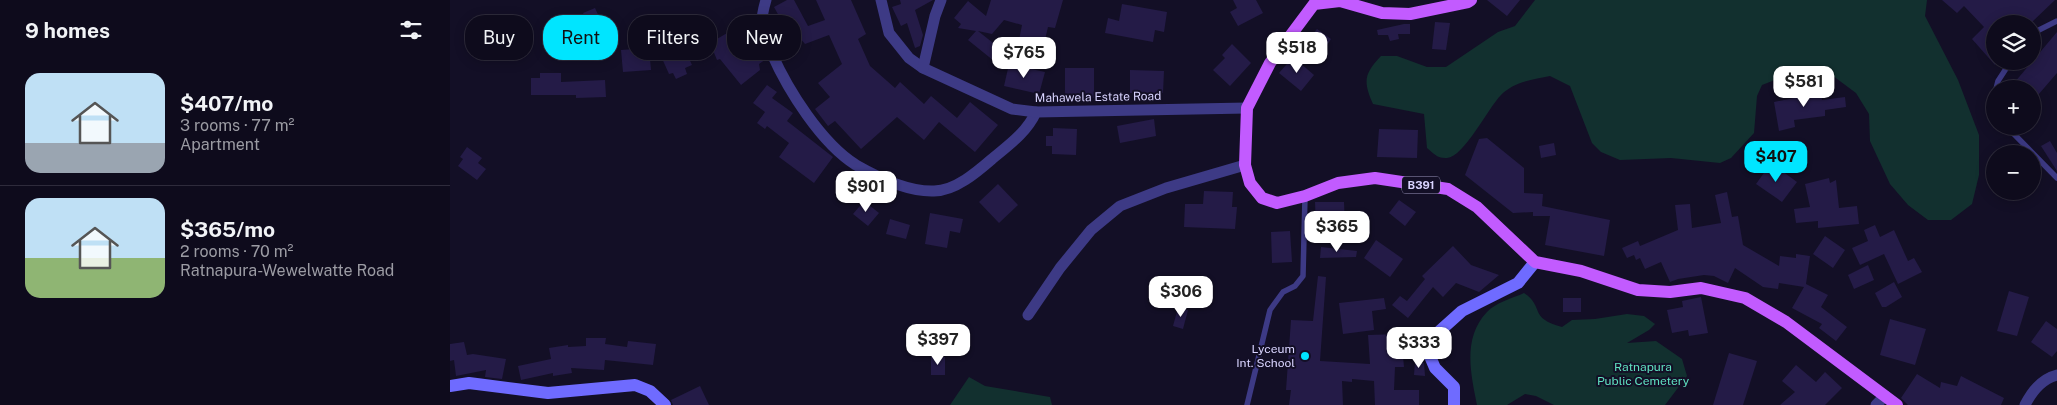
<!DOCTYPE html>
<meta charset="utf-8">
<style>
body{margin:0;font-family:"Public Sans",sans-serif;background:#1c1929;color:#f1f3f6;height:100vh;display:flex;flex-direction:column;font-size:19px;white-space:nowrap}
*{box-sizing:border-box;margin:0}
p{font-size:16px;color:#9b9ba3}
.icon{flex:none;width:28px;height:28px;fill:none;stroke:currentColor;stroke-width:2;stroke-linecap:round;stroke-linejoin:round}
.map{position:relative;flex:1;overflow:hidden}
.sheet{display:flex;flex-direction:column;background:#0e0b1c;width:450px}
.sheet>*{flex:none}
.top-card{position:absolute;left:15px;top:15px;width:475px;height:45px;display:flex;gap:10px}
.fabs{position:absolute;left:1536px;top:15px;display:grid;gap:10px}
.fabs a{display:grid;place-items:center;width:55px;height:55px;border-radius:50%;background:#0e0b1c;box-shadow:0 2px 12px #0003,0 0 0 1px #2e2b3b;font-size:25px}
.price{position:absolute;translate:-50% -42px;padding:0 11px;border-radius:10px;background:#fff;color:#222;font-size:16px;line-height:32px;filter:drop-shadow(0 1px 2px #0008)}
.price::after{content:'';position:absolute;left:50%;top:30px;width:15px;height:11px;margin-left:-8px;background:inherit;clip-path:polygon(0 0,100% 0,50% 100%)}
.price.active{background:#00e5ff;color:#111}
ul{padding:0;list-style:none}
li{display:flex;align-items:center;gap:15px;height:125px;padding:0 25px}
li+li{border-top:1px solid #2e2b3b}
li span{display:grid;place-items:center;flex:none;width:140px;height:100px;border-radius:15px;color:#555}
li>.icon{margin-inline-start:auto}
span .icon{width:60px;height:60px;fill:#fffc;stroke-width:1}
li b{font-size:21px}
h2{display:flex;justify-content:space-between;align-items:center;height:60px;padding:0 25px;font-size:21px}
.pill{padding:0 18px;border-radius:20px;background:#0e0b1c;box-shadow:0 2px 12px #0003,0 0 0 1px #2e2b3b;font-size:18px;line-height:45px}
.pill.active{background:#00e5ff;color:#111}
main{display:flex;flex:1;min-height:0}
.map>svg:first-child{display:block}
</style>
<main>
<section class="sheet">
<h2>9 homes<svg class="icon" aria-label="filters" viewBox="0 0 24 24"><path d="M4 7h16M4 17h16"/><circle cx="9" cy="7" r="2"/><circle cx="15" cy="17" r="2"/></svg></h2>
<ul>
<li><span style="background:linear-gradient(#bfe0f5 70%,#9aa5b1 0)"><svg class="icon" aria-label="home" viewBox="0 0 24 24"><path d="M3 11l9-7 9 7M6 9v11h12V9"/></svg></span><div><b>$407/mo</b><p>3 rooms · 77 m²</p><p>Apartment</p></div></li>
<li><span style="background:linear-gradient(#bfe0f5 60%,#8fb573 0)"><svg class="icon" aria-label="home" viewBox="0 0 24 24"><path d="M3 11l9-7 9 7M6 9v11h12V9"/></svg></span><div><b>$365/mo</b><p>2 rooms · 70 m²</p><p>Ratnapura-Wewelwatte Road</p></div></li>
</ul>
</section>
<div class="map">
<svg width="1607" height="405" viewBox="0 0 1607 405">
<rect width="100%" height="100%" fill="#130f26"/>
<g fill="#12302f">
<path d="M 1085,0 L 1477,0 L 1475,16 L 1508,80 L 1529,135 L 1529,175 L 1522,204 L 1501,220 L 1478,220 L 1458,205 L 1440,184 L 1420,141 L 1419,114 L 1406,93 L 1379,73 L 1340,74 L 1312,85 L 1307,96 L 1304,133 L 1281,158 L 1270,163 L 1221,158 L 1170,160 L 1151,152 L 1142,143 L 1120,86 L 1100,76 C 1084,79 1063,82 1051,95 C 1038,108 1014,157 997,158 C 988,159 983,153 977,148 L 974,114 L 923,104 C 913,81 914,74 931,56 L 947,56 L 977,67 L 996,67 L 1048,32 L 1065,26 Z"/>
<path d="M 1074,293 C 1095,307 1078,318 1112,327 L 1122,320 L 1145,319 L 1177,314 L 1194,316 L 1205,324 L 1199,330 L 1177,343 L 1206,341 L 1232,359 L 1237,376 L 1215,405 L 1104,405 L 1086,396 L 1075,394 L 1057,405 L 1027,405 C 1021,375 1012,338 1037,312 C 1045,303 1063,298 1074,293 Z"/>
<polygon points="519,377 535,386 600,397 602,405 500,405"/>
</g>
<g fill="#241b47">
<polygon points="337,0 344,0 358,26 375,20 366,0 401,0 416,34 408,39 420,66 445,88 450,82 474,104 481,96 507,118 520,102 548,125 525,152 489,122 474,140 447,117 411,149 385,121 378,126 365,109 380,97 368,83 392,64 379,35 355,44 350,38 334,51 326,30 335,27 324,7"/>
<polygon points="450,0 483,0 465,10 473,35 470,46 465,48 457,23 451,26 442,7 451,4"/>
<polygon points="541,0 613,0 605,28 598,27 594,44 569,40 572,25 554,20 542,34 528,31 552,50 544,61 518,40 526,31 508,28 511,24 504,18 518,1 536,16"/>
<polygon points="783,0 806,0 813,13 788,26 780,12 787,8"/>
<polygon points="1037,0 1070,0 1057,16"/>
<polygon points="1492,0 1605,0 1580,24 1545,24 1545,65 1522,39 1534,27 1514,6 1507,13"/>
<polygon points="672,4 717,12 714,32 705,30 703,42 655,33 658,18 669,21"/>
<polygon points="145,8 156,32 139,40 129,19 135,17 133,13"/>
<polygon points="985,22 1000,23 996,50 982,49"/>
<polygon points="954,24 960,24 960,34 948,34 949,39 940,41 938,35 928,35 927,30"/>
<polygon points="291,25 302,46 307,43 316,59 309,64 310,70 291,85 270,59 267,60 260,43"/>
<polygon points="867,29 881,39 874,50 859,39"/>
<polygon points="1607,32 1607,73 1582,102 1582,89 1559,89"/>
<polygon points="228,35 242,65 235,68 237,74 226,79 223,73 219,74 206,45"/>
<polygon points="782,44 801,63 780,86 763,70 775,58 772,55"/>
<polygon points="199,48 201,70 173,72 171,50"/>
<polygon points="843,57 864,75 851,91 829,73"/>
<polygon points="559,64 595,72 589,94 554,86"/>
<rect x="615" y="68" width="29" height="30"/>
<polygon points="680,70 714,71 713,93 680,93"/>
<polygon points="90,73 111,73 111,82 155,80 156,97 126,98 126,95 81,95 81,78 90,78"/>
<polygon points="317,85 327,92 322,98 343,113 337,121 383,157 364,183 329,157 339,143 317,126 315,129 307,123 315,112 303,103"/>
<polygon points="1371,91 1372,100 1395,97 1396,107 1375,110 1375,116 1344,120 1345,127 1329,131 1324,102 1349,97 1349,94"/>
<polygon points="704,119 706,136 670,143 667,126"/>
<polygon points="603,128 627,129 626,155 602,154 602,146 596,146 596,136 603,136"/>
<polygon points="929,129 968,130 967,158 927,157"/>
<polygon points="1037,138 1074,168 1074,193 1093,194 1092,206 1160,220 1154,256 1095,245 1100,216 1083,216 1083,212 1063,213 1015,175 1029,139"/>
<polygon points="1600,141 1607,153 1607,171 1591,146"/>
<polygon points="1104,143 1106,155 1091,158 1089,146"/>
<polygon points="17,147 32,158 28,163 36,169 27,180 8,166 13,159 10,157"/>
<polygon points="1321,163 1347,182 1332,202 1306,184"/>
<polygon points="1379,178 1380,183 1386,180 1389,208 1407,206 1409,224 1368,228 1368,221 1346,223 1344,209 1360,207 1355,184"/>
<polygon points="548,184 568,205 549,223 529,202"/>
<polygon points="754,191 783,192 782,207 787,207 785,229 734,227 735,204 753,204"/>
<polygon points="1277,192 1282,217 1288,216 1293,245 1329,266 1330,256 1346,258 1346,254 1360,256 1356,284 1378,295 1371,307 1397,327 1386,341 1369,328 1372,324 1342,308 1354,287 1329,283 1328,289 1313,287 1285,268 1278,283 1264,276 1254,275 1228,279 1220,282 1211,262 1195,269 1190,258 1186,260 1184,255 1177,258 1172,248 1188,241 1190,246 1228,230 1225,205 1240,204 1242,228 1271,223 1265,195"/>
<polygon points="949,200 966,212 955,226 939,213"/>
<polygon points="414,201 429,213 418,226 403,214"/>
<polygon points="865,202 894,202 895,226 866,227"/>
<polygon points="480,213 513,219 510,233 500,231 497,248 475,244"/>
<polygon points="440,219 460,225 456,239 436,234"/>
<polygon points="1425,225 1430,237 1444,230 1458,261 1464,258 1472,272 1448,284 1434,254 1410,265 1402,248 1418,241 1414,230"/>
<polygon points="840,231 842,262 822,263 821,232"/>
<polygon points="1375,236 1395,250 1383,268 1363,254"/>
<polygon points="926,240 953,259 940,277 914,258"/>
<polygon points="1003,246 1021,265 1049,275 1029,292 1006,283 993,297 983,287 958,318 942,305 950,296 957,301 975,279 972,276"/>
<polygon points="871,247 907,251 906,257 870,258"/>
<polygon points="1418,265 1424,280 1404,289 1398,275"/>
<polygon points="868,276 876,277 870,361 920,364 918,335 951,334 954,367 945,367 944,390 969,390 969,405 925,405 924,381 902,379 902,382 892,381 893,405 839,405 841,390 836,390 841,320 863,321"/>
<polygon points="1444,282 1452,297 1436,307 1432,307 1425,293"/>
<polygon points="1559,291 1579,297 1567,336 1547,331"/>
<polygon points="1251,297 1258,333 1239,336 1238,330 1222,333 1217,310 1233,307 1232,301"/>
<polygon points="934,298 936,309 922,311 924,330 893,334 889,303"/>
<rect x="1113" y="298" width="18" height="14"/>
<polygon points="728,308 738,310 733,329 723,326"/>
<polygon points="1440,319 1476,329 1465,365 1430,355"/>
<polygon points="1596,321 1607,329 1607,351 1602,357 1581,342"/>
<polygon points="136,338 156,338 155,344 177,347 178,341 206,344 203,365 155,360 154,370 121,368 122,373 103,376 103,373 71,380 68,366 101,359 99,348 118,345 118,347 136,346"/>
<polygon points="14,342 17,355 23,354 56,359 52,379 35,377 36,370 6,376 4,360 0,361 0,344"/>
<polygon points="1279,353 1307,361 1293,405 1263,405"/>
<rect x="481" y="357" width="14" height="18"/>
<polygon points="965,362 974,363 975,376 964,375"/>
<polygon points="1346,365 1366,382 1375,372 1392,388 1375,405 1330,405 1345,392 1332,381"/>
<polygon points="1467,374 1490,388 1491,382 1507,386 1511,376 1554,398 1551,405 1458,405 1451,398"/>
<polygon points="250,386 259,405 223,405 221,400"/>
</g>
<g fill="none" stroke-linecap="round" stroke-linejoin="round">
<g stroke="#3d3a85" stroke-width="5.5">
<polyline points="1582,36 1589,30 1607,21"/>
<polyline points="1546,89 1548,81 1561,61"/>
<polyline points="1545,94 1545,102"/>
<polyline points="1559,126 1562,132 1607,178"/>
<polyline points="797,405 820,310 833,292 845,286 853,276 855,197"/>
</g>
<g stroke="#3d3a85" stroke-width="11">
<path d="M 316,0 C 313,10 310,23 313,34 C 314,40 319,48 322,54 C 338,90 371,143 406,165 C 427,177 459,192 484,191 C 505,191 527,172 542,159 C 559,145 577,132 586,112"/>
<polyline points="431,0 439,33 459,58 473,68 562,109 586,112 797,108"/>
<polyline points="473,68 485,16 491,0"/>
<polyline points="578,315 610,268 641,230 670,206 716,188 795,165"/>
<polyline points="1426,405 1435,396"/>
<path d="M 1575,405 C 1582,391 1591,379 1607,375"/>
</g>
<g stroke="#6f6bff" stroke-width="12">
<polyline points="0,386 19,383 98,393 185,385 200,391 215,405"/>
<polyline points="1004,405 1004,387 985,368 979,354 983,337 1012,311 1068,283 1085,262"/>
</g>
<polyline stroke="#c25bff" stroke-width="12" points="1021,0 1018,2 960,14 932,13 890,1 864,4 820,63 797,108 795,165 800,183 812,198 827,203 855,196 888,183 925,178 998,189 1027,207 1085,262 1131,271 1188,290 1220,292 1251,288 1295,298 1336,322 1447,405"/>
</g>
<circle fill="#00e5ff" stroke="#130f26" stroke-width="2" cx="855" cy="356" r="5"/>
<g text-anchor="middle" dominant-baseline="central" stroke-width="4" stroke-linejoin="round" paint-order="stroke">
<rect fill="#130f26" stroke="#9e99be" stroke-width="1" x="952" y="176.5" width="38" height="17" rx="4"/>
<g font-size="11" font-weight="bold" fill="#d9d4ff">
<text x="971" y="185">B391</text>
</g>
<g font-size="12" fill="#d9d4ff" stroke="#130f26">
<text transform="translate(648 97) rotate(-1)">Mahawela Estate Road</text>
</g>
<g font-size="12" fill="#d9d4ff" stroke="#130f26" text-anchor="end">
<text x="845" y="349">Lyceum<tspan x="845" dy="14">Int. School</tspan></text>
</g>
<g font-size="12" fill="#5fe0c0" stroke="#130f26">
<text x="1193" y="367">Ratnapura<tspan x="1193" dy="14">Public Cemetery</tspan></text>
</g>
</g>
</svg>
<div class="fabs">
<a><svg class="icon" aria-label="layers" viewBox="0 0 24 24"><path d="M12 4l9 5-9 5-9-5zM3 14l9 5 9-5"/></svg></a>
<a>+</a>
<a>−</a>
</div>
<b class="price" style="left:847px;top:74px">$518</b>
<b class="price" style="left:574px;top:79px">$765</b>
<b class="price" style="left:1354px;top:108px">$581</b>
<b class="price active" style="left:1326px;top:183px">$407</b>
<b class="price" style="left:416px;top:213px">$901</b>
<b class="price" style="left:887px;top:253px">$365</b>
<b class="price" style="left:731px;top:318px">$306</b>
<b class="price" style="left:488px;top:366px">$397</b>
<b class="price" style="left:969px;top:369px">$333</b>
<div class="top-card">
<a class="pill">Buy</a>
<a class="pill active">Rent</a>
<a class="pill">Filters</a>
<a class="pill">New</a>
</div>
</div>
</main>
